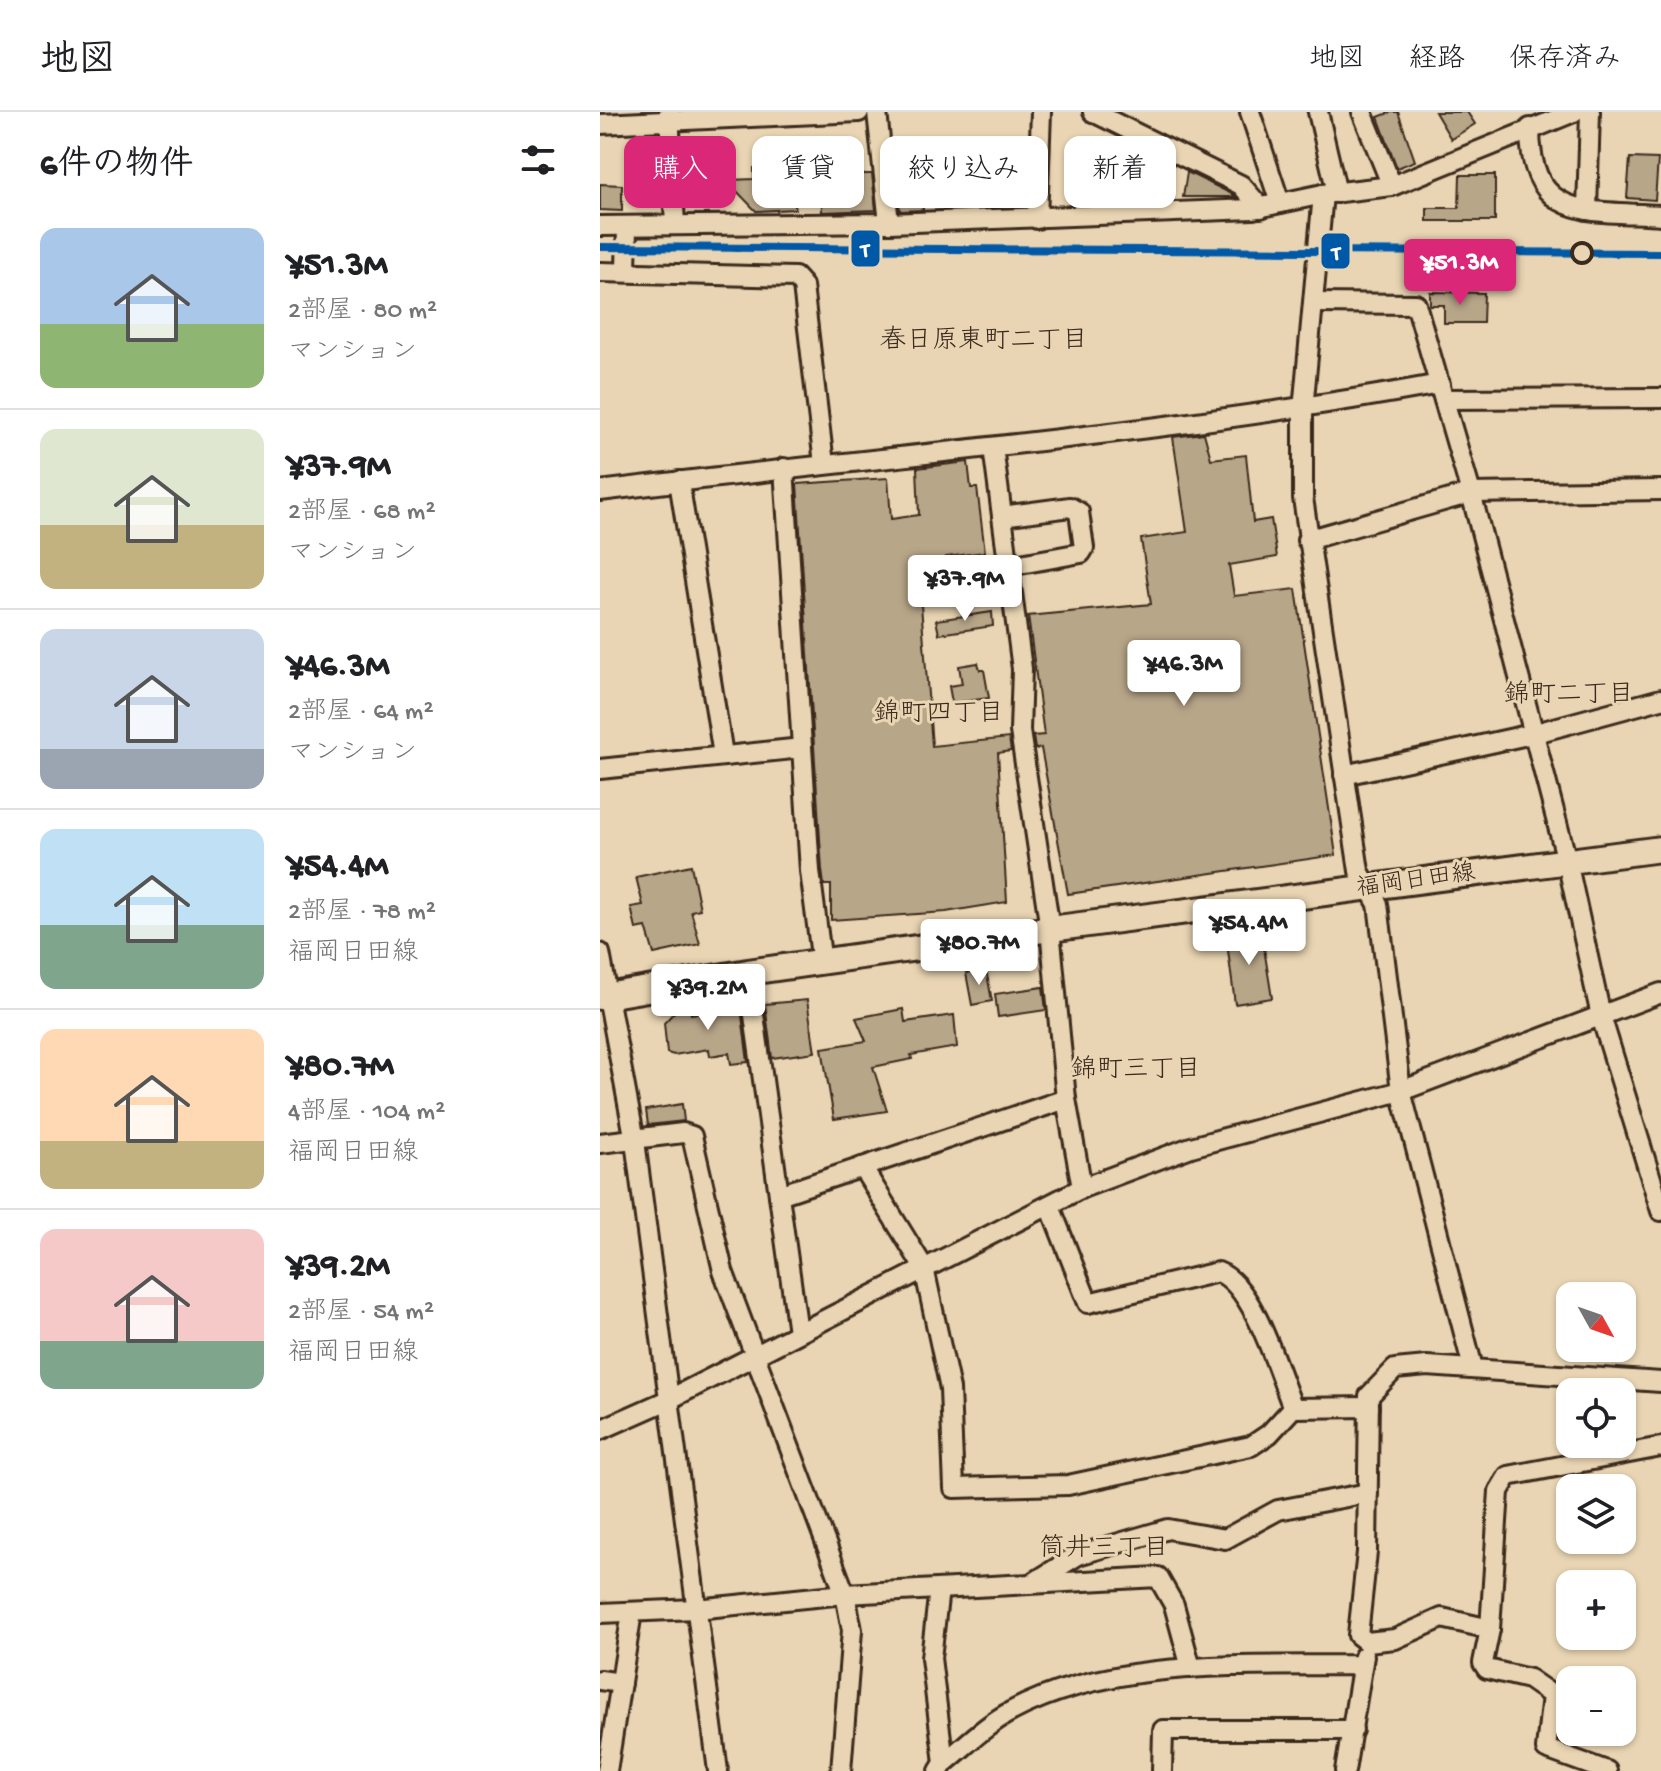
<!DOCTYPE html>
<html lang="ja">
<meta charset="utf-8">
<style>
body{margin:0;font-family:"Gochi Hand","Klee One",sans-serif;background:#f2f2f2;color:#202124;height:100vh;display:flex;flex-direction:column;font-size:30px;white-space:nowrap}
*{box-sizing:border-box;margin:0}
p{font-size:26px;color:#757577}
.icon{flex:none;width:44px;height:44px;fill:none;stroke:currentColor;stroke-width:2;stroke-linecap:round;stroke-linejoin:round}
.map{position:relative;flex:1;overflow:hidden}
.panel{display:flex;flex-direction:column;background:#fff;width:600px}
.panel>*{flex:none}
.top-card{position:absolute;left:24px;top:24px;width:760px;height:72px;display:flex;gap:16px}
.needle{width:52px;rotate:130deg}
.controls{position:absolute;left:956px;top:1170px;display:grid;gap:16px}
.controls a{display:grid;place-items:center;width:80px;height:80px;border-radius:16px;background:#fff;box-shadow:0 2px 6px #0004;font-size:40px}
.price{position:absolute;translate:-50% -68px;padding:0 18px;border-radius:8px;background:#fff;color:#222;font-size:26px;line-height:52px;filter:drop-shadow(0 2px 4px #0008)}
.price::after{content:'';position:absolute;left:50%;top:48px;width:24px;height:18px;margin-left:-12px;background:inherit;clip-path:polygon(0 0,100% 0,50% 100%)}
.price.current{background:#db2777;color:#fff}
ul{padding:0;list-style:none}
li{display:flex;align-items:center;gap:24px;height:200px;padding:0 40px}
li+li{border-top:2px solid #e0e0e0}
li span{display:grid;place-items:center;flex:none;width:224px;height:160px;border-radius:16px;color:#555}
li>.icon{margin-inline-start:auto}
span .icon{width:96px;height:96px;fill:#fffc;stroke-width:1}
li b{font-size:34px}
h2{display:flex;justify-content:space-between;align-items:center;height:96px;padding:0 40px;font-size:34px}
.chip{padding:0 28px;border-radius:16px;background:#fff;box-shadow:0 2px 6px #0004;font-size:28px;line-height:72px}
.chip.current{background:#db2777;color:#fff}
header{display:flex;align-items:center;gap:48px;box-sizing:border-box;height:112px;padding:0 40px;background:#fff;border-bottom:2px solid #e0e0e0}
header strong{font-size:38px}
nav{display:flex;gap:44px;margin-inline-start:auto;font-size:28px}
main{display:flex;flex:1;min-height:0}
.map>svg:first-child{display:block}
</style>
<header>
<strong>地図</strong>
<nav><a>地図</a><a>経路</a><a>保存済み</a></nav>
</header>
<main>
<section class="panel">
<h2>6件の物件<svg class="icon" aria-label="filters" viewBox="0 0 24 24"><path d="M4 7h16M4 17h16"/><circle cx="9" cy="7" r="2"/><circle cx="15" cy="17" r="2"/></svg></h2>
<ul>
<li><span style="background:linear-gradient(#a9c7e8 60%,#8fb573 0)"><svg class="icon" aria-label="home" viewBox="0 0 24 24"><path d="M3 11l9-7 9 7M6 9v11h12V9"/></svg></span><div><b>¥51.3M</b><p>2部屋 · 80 m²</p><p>マンション</p></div></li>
<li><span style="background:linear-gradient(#dfe7d0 60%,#c2b280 0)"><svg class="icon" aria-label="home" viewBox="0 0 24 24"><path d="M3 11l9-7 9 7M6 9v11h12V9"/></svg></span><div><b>¥37.9M</b><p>2部屋 · 68 m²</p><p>マンション</p></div></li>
<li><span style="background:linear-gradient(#c9d6e8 75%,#9aa5b1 0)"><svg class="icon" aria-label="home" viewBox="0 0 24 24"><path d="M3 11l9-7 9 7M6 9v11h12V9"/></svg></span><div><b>¥46.3M</b><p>2部屋 · 64 m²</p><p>マンション</p></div></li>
<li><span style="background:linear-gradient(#bfe0f5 60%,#7fa58c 0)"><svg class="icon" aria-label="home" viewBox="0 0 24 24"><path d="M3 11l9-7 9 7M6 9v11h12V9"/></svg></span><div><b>¥54.4M</b><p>2部屋 · 78 m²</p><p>福岡日田線</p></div></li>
<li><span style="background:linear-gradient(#ffd9b3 70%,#c2b280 0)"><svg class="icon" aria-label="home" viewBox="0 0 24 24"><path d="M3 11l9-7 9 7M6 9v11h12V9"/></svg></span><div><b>¥80.7M</b><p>4部屋 · 104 m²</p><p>福岡日田線</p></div></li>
<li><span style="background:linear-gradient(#f6c9c9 70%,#7fa58c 0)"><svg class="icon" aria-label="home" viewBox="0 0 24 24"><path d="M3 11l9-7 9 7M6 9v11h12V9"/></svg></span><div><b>¥39.2M</b><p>2部屋 · 54 m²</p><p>福岡日田線</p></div></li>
</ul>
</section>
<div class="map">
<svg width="1061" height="1659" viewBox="0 0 1061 1659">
<rect width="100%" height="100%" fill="#e9d5b3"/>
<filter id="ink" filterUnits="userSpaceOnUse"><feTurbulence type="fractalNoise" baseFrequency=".0125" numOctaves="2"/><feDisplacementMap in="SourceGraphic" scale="16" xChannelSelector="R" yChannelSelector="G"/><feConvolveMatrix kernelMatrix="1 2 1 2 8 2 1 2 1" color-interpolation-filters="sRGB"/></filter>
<g filter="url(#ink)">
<g fill="#b8a689" stroke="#3b2a1e" stroke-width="2">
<polygon points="791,0 798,0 815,49 797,56 778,5"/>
<polygon points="835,0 867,0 875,12 851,27"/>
<polygon points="513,36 539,36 539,89 513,90"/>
<polygon points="353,46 355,88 350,97 322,76 323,98 300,99 297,76 329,73 326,47"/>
<polygon points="1030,46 1058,47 1055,88 1027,86"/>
<polygon points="256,54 256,62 272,62 276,98 222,100 221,55"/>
<polygon points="178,55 178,63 194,63 195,97 156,99 130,72 130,92 108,92 108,86 86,87 84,59 130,59 130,68 154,67 154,56"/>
<polygon points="426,56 426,85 395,86 394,57"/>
<polygon points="28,59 57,59 57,78 27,78"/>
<polygon points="587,60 634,83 636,85 583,85"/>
<polygon points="860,63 895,63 895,109 827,109 827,96 859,96"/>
<polygon points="0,72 22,73 22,99 0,98"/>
<polygon points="830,180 884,181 883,211 844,211 844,193 830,193"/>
<polygon points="604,321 611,347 646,343 653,410 671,407 677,445 629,453 634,484 696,477 736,743 468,782 441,636 435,637 433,624 444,623 428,504 551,492 541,427 587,420 573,325"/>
<polygon points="368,350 371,376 377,376 385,440 346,445 347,450 318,454 332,634 409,626 411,639 398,641 407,790 346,800 231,808 231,773 224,773 222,758 197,372 288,366 291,407 319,403 317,356"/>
<polygon points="392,500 393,514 339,522 336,508"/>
<polygon points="378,551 380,558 384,558 389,586 352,591 349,574 362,572 359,554"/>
<polygon points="91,753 100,797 91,799 100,832 54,842 46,815 36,817 31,795 43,793 36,765"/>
<polygon points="661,818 672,886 635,892 626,823"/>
<polygon points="386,857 392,889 372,893 366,861"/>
<polygon points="443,875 446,898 398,905 395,882"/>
<polygon points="140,888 148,950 131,952 129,941 110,944 109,937 74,943 67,941 64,911 79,895 89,894 91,902 123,897 122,890"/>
<polygon points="207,888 215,940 172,946 165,892"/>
<polygon points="303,897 305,910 354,903 357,935 311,943 312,947 273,955 287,999 234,1007 222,936 266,929 256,906"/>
<polygon points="82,992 84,1009 48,1013 46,998"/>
</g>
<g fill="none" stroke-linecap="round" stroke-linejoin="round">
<defs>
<g id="minor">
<polyline points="69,0 75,113"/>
<polyline points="277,0 289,111"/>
<polyline points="493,0 641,73 661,96"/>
<polyline points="650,0 680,91"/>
<polyline points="718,0 737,81"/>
<polyline points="762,0 792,74"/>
<polyline points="0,12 259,0"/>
<path d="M 930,16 C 930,110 989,98 1061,103"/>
<polyline points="723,82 703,298 703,386 759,759 778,792 801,979 873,1256"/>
<polyline points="987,98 990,0"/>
<polyline points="437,107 441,0"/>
<polyline points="0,114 289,111 653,97 723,82 792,74 974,0"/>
<polyline points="0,160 195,165 203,174 224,352"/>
<polyline points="26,160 27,114"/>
<polyline points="715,191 816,192 871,381 967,749 1001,904 1061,1099"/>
<polyline points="844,287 1061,286"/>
<polyline points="393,335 422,557 420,619 450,817 466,987 482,1076"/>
<polyline points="184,356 210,759 222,852"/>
<polyline points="79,369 123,643"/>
<path d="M 0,379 C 280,344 562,323 840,272"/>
<polyline points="402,404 470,395 479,400 484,436 481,441 409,454"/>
<polyline points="707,428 871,381 1061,378"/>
<polyline points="0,657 202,636"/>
<polyline points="744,663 932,622 1061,587"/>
<polyline points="0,841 35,1029 118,1659"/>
<polyline points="148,860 198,1220"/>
<polyline points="0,1031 83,1021 92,1024 123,1159 245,1482 252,1518 241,1659"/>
<polyline points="262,1055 324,1156 350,1277 354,1376 468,1373 651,1334 669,1322 693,1296 769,1295"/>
<polyline points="179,1083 466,987"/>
<path d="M 450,1094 L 488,1191 L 618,1160 C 654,1173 678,1260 693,1296"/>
<polyline points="0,1318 70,1287 482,1076 591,1035 801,979 1061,881"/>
<polyline points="433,1471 478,1443 568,1417 625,1427 678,1398 768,1381"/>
<polyline points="339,1477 331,1546 344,1651"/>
<polyline points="0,1501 96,1497 245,1482 558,1465 574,1493 591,1556"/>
<polyline points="890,1517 842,1506 795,1527 767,1530 758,1523 767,1440 769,1284 795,1257 827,1254 1061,1270"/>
<polyline points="0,1568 21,1571"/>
<polyline points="7,1659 32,1500"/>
<path d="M 339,1659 L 344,1651 C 365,1634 388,1611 412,1599 C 514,1545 649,1555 762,1553"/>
<polyline points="562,1659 563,1618 753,1618"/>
<polyline points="745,1659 764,1544"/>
<polyline points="1007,1659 946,1637 952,1583 929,1567 887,1557 883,1551 890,1517 899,1379 908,1364 1061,1335"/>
</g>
<polyline id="major" points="0,885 148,860 450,817 1061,737"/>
</defs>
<use href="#minor" stroke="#3b2a1e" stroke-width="24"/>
<use href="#major" stroke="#3b2a1e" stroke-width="30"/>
<use href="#minor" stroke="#e9d5b3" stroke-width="18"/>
<use href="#major" stroke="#e9d5b3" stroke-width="24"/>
<defs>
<polyline id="rail-1" points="0,135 1061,141"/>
</defs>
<use href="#rail-1" stroke="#e9d5b3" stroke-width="14"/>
<use href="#rail-1" stroke="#0059a6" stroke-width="8"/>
</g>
</g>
<circle fill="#e9d5b3" stroke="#3b2a1e" stroke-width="4" cx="982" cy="141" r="10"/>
<g text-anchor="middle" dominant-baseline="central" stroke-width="6" stroke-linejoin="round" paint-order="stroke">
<g font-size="24" fill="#3b2a1e" stroke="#e9d5b3">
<text transform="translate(816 770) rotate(-8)">福岡日田線</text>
</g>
<g font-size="26" fill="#3b2a1e" stroke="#e9d5b3">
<text x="384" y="230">春日原東町二丁目</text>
<text x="969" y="584">錦町二丁目</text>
<text x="339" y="603">錦町四丁目</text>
<text x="536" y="959">錦町三丁目</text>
<text x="504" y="1438">筒井三丁目</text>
</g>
</g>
<g stroke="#e9d5b3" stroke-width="3">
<rect x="250" y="117" width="31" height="39" rx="8" fill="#0059a6"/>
<rect x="720" y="120" width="31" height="38" rx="8" fill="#0059a6"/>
</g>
<g font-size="22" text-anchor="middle" font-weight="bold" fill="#fff">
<text x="265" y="144">T</text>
<text x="736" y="147">T</text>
</g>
</svg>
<div class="controls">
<a><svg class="needle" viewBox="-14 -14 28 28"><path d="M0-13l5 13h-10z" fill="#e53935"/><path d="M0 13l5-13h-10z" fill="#757577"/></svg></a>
<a><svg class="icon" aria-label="locate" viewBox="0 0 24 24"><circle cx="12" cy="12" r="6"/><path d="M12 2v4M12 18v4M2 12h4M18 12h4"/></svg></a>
<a><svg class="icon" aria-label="layers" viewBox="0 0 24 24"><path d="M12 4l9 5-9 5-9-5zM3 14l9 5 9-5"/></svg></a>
<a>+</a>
<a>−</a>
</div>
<b class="price current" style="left:860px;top:195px">¥51.3M</b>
<b class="price" style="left:365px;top:511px">¥37.9M</b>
<b class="price" style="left:584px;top:596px">¥46.3M</b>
<b class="price" style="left:649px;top:855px">¥54.4M</b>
<b class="price" style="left:379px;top:875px">¥80.7M</b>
<b class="price" style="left:108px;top:920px">¥39.2M</b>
<div class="top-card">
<a class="chip current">購入</a>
<a class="chip">賃貸</a>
<a class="chip">絞り込み</a>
<a class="chip">新着</a>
</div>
</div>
</main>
